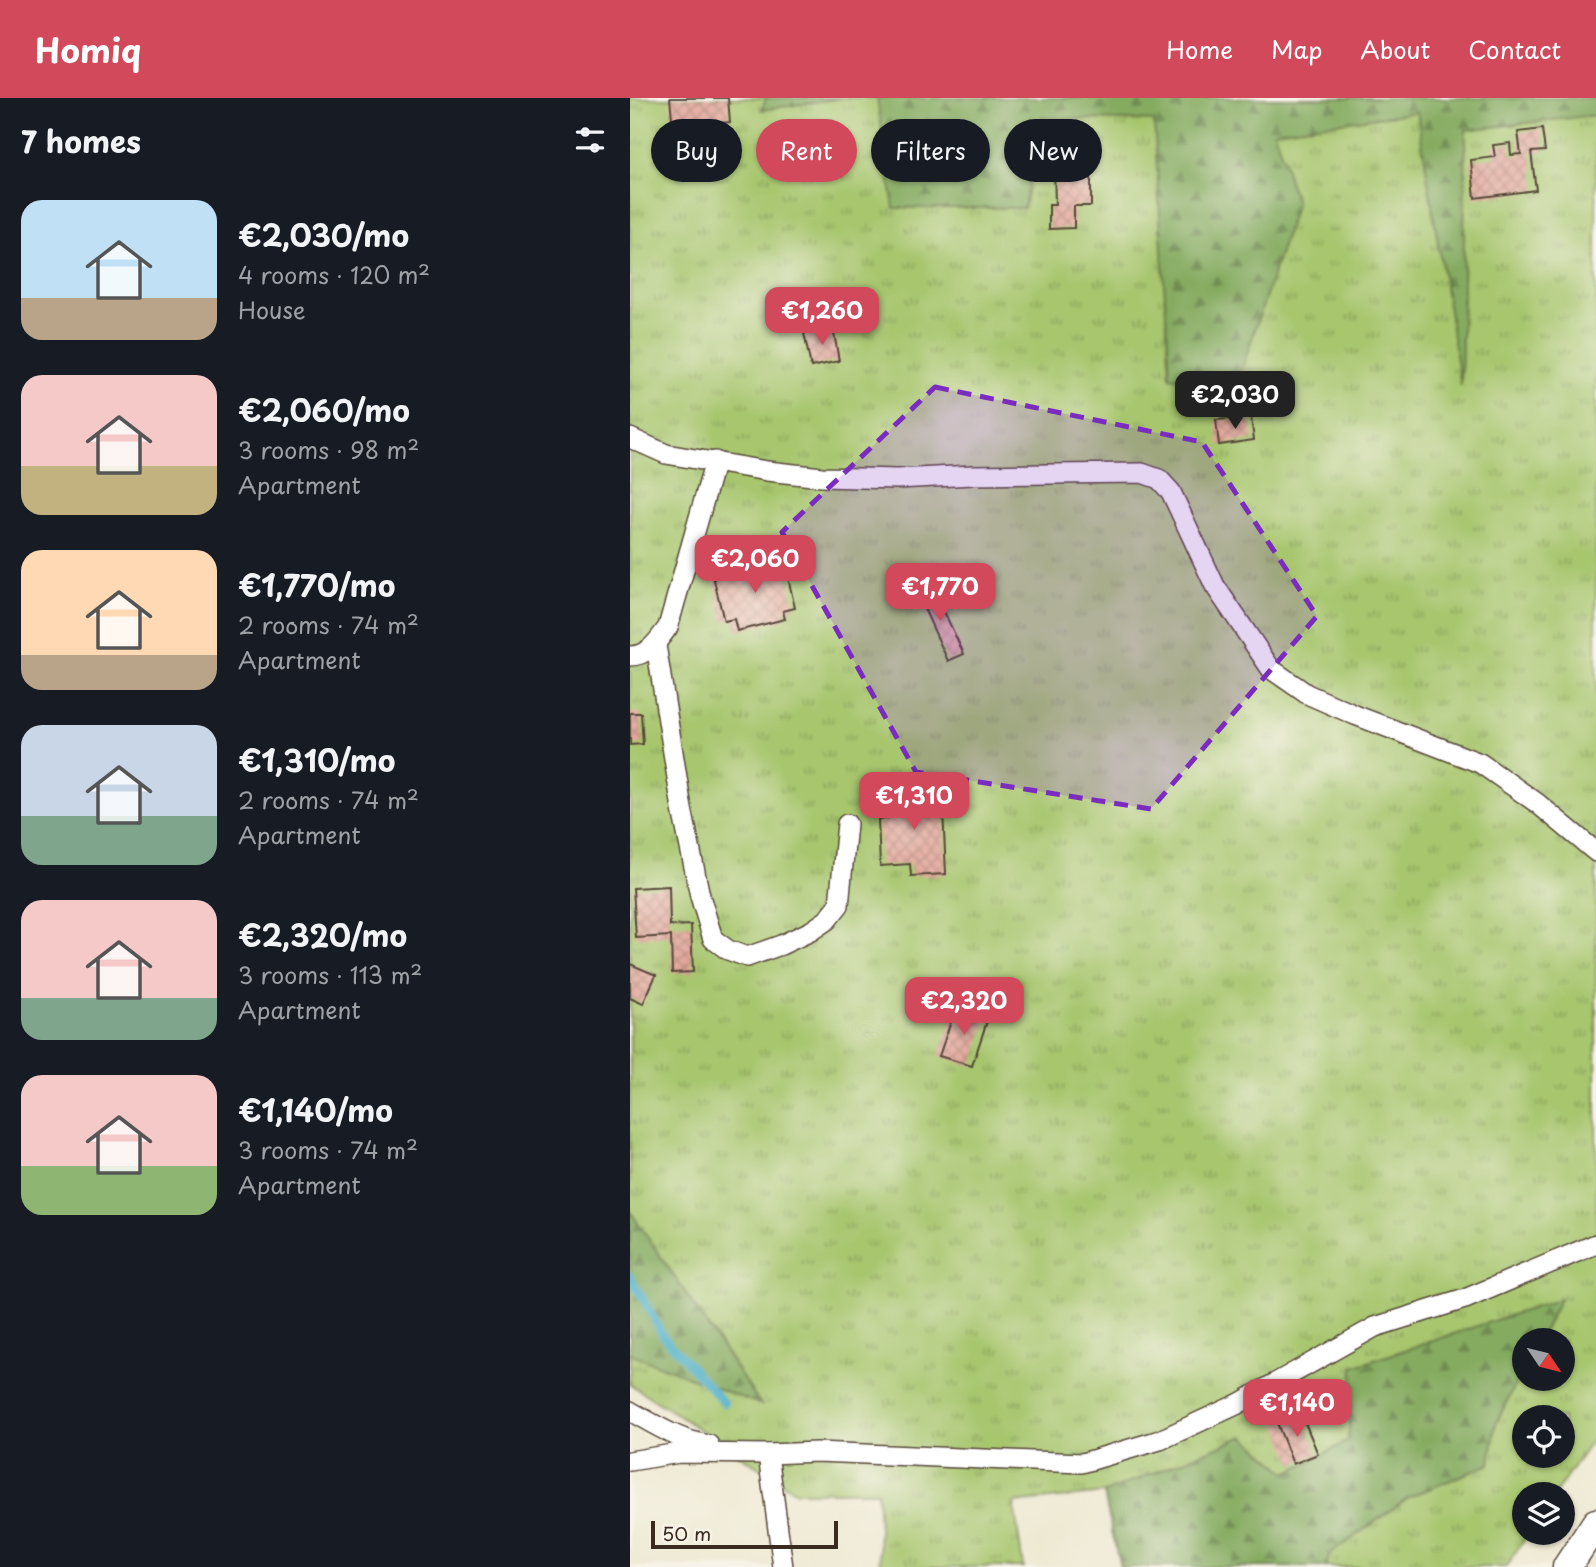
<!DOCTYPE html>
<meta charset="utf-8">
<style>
body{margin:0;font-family:"Playpen Sans",sans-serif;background:#20242c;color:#f1f3f6;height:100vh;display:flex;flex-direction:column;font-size:26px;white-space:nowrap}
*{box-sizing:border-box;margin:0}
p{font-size:23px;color:#9ea1a6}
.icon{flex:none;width:38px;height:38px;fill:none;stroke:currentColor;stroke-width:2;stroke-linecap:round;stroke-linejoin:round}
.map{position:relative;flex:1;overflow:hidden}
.side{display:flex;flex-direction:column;background:#171b24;width:630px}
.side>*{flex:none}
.hud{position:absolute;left:21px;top:21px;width:665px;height:63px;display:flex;gap:14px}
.needle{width:46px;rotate:125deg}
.controls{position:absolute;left:882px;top:1230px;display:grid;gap:14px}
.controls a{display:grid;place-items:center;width:63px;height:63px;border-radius:50%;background:#171b24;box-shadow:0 2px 5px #0004;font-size:35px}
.scale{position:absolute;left:21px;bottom:18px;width:187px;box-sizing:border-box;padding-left:7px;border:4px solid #3b2a1e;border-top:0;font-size:19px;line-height:24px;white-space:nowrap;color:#3b2a1e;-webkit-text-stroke:5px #f7f3e8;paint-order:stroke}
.price{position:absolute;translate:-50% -60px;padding:0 16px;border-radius:14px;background:#d1495b;color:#fff;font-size:23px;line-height:46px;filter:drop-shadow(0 2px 4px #0008)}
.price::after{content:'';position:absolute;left:50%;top:42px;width:21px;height:16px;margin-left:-10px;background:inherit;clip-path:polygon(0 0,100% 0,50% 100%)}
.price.active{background:#222;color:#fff}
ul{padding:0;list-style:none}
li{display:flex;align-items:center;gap:21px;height:175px;padding:0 21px}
li span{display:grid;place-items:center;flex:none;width:196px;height:140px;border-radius:21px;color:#555}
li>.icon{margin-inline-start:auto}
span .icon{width:84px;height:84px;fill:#fffc;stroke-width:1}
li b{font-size:30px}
h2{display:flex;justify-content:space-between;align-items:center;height:84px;padding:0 21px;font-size:30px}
.chip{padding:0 24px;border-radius:32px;background:#171b24;box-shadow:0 2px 5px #0004;font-size:24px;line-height:63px}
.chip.active{background:#d1495b;color:#fff}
header{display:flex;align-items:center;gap:42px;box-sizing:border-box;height:98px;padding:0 35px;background:#d1495b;color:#fff}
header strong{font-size:33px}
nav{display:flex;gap:38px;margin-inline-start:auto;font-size:24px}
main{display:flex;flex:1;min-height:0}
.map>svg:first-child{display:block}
</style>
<header>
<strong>Homiq</strong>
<nav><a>Home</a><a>Map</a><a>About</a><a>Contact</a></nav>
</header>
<main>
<section class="side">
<h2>7 homes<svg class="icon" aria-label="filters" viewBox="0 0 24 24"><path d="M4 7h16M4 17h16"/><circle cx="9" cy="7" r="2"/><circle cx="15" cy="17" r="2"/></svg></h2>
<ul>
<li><span style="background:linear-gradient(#bfe0f5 70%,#b9a48a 0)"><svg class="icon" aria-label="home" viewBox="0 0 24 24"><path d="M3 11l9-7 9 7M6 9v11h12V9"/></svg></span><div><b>€2,030/mo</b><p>4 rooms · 120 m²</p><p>House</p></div></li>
<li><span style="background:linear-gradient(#f6c9c9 65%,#c2b280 0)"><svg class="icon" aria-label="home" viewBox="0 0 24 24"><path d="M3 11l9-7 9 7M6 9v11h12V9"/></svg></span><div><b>€2,060/mo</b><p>3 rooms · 98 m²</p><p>Apartment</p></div></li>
<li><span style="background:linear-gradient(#ffd9b3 75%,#b9a48a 0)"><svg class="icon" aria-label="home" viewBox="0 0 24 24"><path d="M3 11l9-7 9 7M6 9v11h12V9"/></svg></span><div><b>€1,770/mo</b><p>2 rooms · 74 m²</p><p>Apartment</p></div></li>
<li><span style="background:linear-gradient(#c9d6e8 65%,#7fa58c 0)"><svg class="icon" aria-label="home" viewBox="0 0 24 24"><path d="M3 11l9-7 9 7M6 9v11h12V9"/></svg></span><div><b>€1,310/mo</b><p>2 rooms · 74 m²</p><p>Apartment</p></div></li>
<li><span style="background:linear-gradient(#f6c9c9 70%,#7fa58c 0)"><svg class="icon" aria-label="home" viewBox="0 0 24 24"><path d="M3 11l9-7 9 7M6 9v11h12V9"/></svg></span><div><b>€2,320/mo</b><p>3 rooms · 113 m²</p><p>Apartment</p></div></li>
<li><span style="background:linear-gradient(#f6c9c9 65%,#8fb573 0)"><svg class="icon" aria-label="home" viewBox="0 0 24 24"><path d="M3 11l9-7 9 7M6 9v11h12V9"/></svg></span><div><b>€1,140/mo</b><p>3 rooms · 74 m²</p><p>Apartment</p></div></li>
</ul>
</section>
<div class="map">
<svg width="966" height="1469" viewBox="0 0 966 1469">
<defs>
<pattern id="grass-tufts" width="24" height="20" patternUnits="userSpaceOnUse" patternTransform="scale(1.75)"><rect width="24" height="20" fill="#a7c66e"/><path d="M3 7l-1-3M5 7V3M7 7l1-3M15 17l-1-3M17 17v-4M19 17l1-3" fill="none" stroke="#89a15a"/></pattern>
<pattern id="forest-firs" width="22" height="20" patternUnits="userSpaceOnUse" patternTransform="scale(1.75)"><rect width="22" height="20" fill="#85ab61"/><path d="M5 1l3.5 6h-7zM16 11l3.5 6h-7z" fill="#6e8b4f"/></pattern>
<pattern id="building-cross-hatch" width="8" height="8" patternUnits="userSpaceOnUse" patternTransform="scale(1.75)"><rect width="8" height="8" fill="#e2a59a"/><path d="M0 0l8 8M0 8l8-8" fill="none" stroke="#b8877d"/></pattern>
</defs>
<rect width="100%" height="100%" fill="#f7f3e8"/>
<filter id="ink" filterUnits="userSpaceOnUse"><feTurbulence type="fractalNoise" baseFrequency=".0143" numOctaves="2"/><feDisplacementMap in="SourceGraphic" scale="14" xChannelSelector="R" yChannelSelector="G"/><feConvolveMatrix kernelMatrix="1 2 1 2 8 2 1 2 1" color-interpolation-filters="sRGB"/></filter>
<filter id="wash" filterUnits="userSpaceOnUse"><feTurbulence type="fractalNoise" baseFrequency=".00686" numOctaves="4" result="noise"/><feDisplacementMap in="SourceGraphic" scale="28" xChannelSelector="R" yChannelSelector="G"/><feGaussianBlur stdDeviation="1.57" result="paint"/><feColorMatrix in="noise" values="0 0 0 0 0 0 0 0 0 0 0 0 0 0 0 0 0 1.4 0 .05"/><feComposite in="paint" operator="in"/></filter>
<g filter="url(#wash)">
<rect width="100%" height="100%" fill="#eee9d2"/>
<path fill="url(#grass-tufts)" stroke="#717846" stroke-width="2" fill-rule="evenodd" d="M 0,0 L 966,0 L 966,1336 L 925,1396 L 894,1396 L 894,1435 L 899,1435 L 876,1469 L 490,1469 L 474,1395 L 384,1405 L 393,1469 L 251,1469 L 247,1394 L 166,1394 L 0,1286 ZM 894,1242 L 933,1242 L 933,1281 L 894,1281 ZM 894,1320 L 933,1320 L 933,1358 L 894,1358 Z"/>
<g fill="url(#forest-firs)" stroke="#606a40" stroke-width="2">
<polygon points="136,0 211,0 132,12"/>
<polygon points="247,0 966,0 966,17 836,32 831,288 787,14 644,33 666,105 604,296 540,279 524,23 411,20 394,110 264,110"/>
<polygon points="0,1113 131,1307 4,1258 0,1253"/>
<polygon points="930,1201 909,1242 894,1242 894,1270 866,1325 860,1366 779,1399 699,1457 696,1469 490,1469 474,1395 614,1338 657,1375 718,1343 723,1269"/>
</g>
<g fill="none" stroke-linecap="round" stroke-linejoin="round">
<polyline stroke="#4aaec9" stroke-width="8" points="0,1178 34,1239 94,1305"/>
</g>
<g id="blocks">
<g fill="url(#building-cross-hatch)">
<polygon points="40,0 98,0 100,24 43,30"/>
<polygon points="912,31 915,53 901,54 906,92 845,100 841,62 865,59 863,47 880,45 881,57 891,56 888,34"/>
<polygon points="461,66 461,108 444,108 444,130 419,131 419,107 425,107 424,67"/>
<polygon points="203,229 209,263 181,269 174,235"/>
<polygon points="621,319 624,342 589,347 586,322"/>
<polygon points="154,462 165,510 153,513 155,521 107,533 104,521 94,523 83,478"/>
<polygon points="301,486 334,556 318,563 286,493"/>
<polygon points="0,615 11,615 13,646 0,647"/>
<polygon points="312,690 316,776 281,778 280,766 250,768 248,721 258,720 257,693"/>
<polygon points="39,788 40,828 61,827 63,874 42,875 41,838 6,840 3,790"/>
<polygon points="0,866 26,877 13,906 0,900"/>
<polygon points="326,909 358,920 342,968 309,958"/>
<polygon points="671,1315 688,1356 663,1366 647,1325"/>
</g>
</g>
</g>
<g filter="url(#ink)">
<use href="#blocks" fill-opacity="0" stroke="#564739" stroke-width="2"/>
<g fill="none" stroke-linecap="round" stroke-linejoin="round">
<defs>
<g id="minor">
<polyline points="0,340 36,356 137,373 192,379 267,381 343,377 512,375 529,381 541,394 585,488 641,571 677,596 725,617 850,665 907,705 966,754"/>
<polyline points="26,547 52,711 70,798 83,841 98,852 117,859 151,847 181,833 197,822 209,807 217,726"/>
<path d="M 0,558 C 18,558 28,543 38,529 L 85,363"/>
<path d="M 0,1313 C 27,1328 48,1342 79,1347"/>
<polyline points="138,1356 153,1469"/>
<polyline points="0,1363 49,1355 138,1356 187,1354 452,1365 530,1342 608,1306 745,1229 835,1201 966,1146"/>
</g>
<polyline id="secondary" points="937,1469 966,1425"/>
</defs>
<use href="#minor" stroke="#564739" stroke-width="22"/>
<use href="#secondary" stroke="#564739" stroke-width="31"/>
<use href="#minor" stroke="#fff" stroke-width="19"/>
<use href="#secondary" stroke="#fff" stroke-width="28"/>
</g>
</g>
<path fill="#7b2cbf" fill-opacity="0.2" stroke="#7b2cbf" stroke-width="5" stroke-dasharray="14 9" stroke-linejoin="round" d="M 305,289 L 572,344 L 687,518 L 521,711 L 286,674 L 152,434 Z"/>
</svg>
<div class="controls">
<a><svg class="needle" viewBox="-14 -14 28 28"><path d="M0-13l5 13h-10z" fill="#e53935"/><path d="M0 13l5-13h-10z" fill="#9ea1a6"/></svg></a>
<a><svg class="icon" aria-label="locate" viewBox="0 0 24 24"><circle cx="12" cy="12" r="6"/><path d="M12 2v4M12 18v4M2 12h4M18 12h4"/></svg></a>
<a><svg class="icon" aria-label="layers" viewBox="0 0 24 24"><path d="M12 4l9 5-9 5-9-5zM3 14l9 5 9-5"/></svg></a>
</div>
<div class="scale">50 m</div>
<b class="price" style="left:192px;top:249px">€1,260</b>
<b class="price active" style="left:605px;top:333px">€2,030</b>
<b class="price" style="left:125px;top:497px">€2,060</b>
<b class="price" style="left:310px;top:525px">€1,770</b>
<b class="price" style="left:284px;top:734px">€1,310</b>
<b class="price" style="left:334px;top:939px">€2,320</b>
<b class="price" style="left:667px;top:1341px">€1,140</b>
<div class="hud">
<a class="chip">Buy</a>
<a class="chip active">Rent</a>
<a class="chip">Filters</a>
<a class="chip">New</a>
</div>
</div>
</main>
